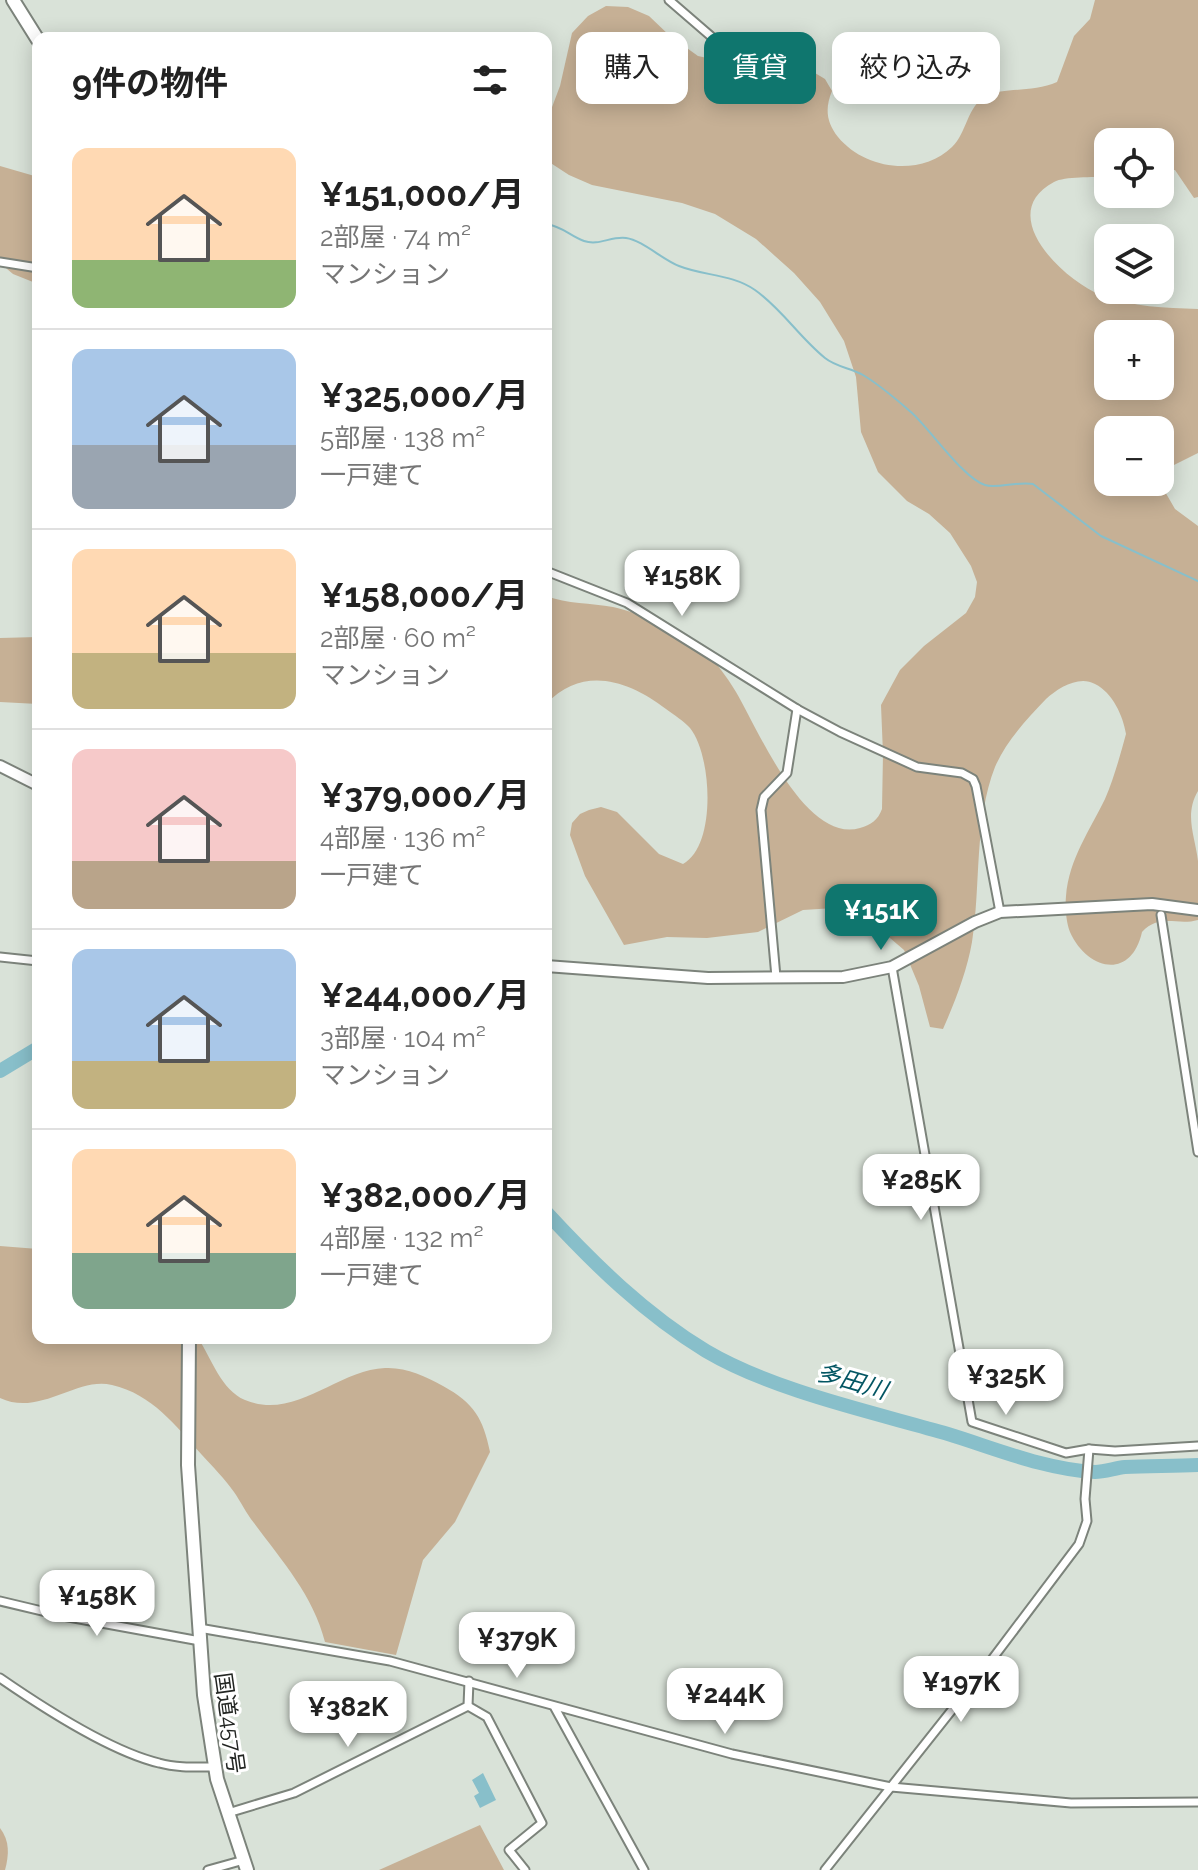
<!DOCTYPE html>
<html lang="ja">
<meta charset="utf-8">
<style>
body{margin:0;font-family:Raleway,"Noto Sans JP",sans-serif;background:#f2f2f2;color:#222;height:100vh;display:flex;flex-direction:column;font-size:30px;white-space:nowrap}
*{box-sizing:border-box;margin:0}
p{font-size:26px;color:#767676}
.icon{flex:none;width:44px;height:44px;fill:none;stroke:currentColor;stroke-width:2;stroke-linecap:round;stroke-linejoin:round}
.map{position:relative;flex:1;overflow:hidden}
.side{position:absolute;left:32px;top:32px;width:520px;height:1312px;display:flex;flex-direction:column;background:#fff;border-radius:16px;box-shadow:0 4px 20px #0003}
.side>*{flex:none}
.hud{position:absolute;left:576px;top:32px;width:502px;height:72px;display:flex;gap:16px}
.fabs{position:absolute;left:1094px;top:128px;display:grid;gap:16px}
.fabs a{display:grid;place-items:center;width:80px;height:80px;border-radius:16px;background:#fff;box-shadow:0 4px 20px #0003;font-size:40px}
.price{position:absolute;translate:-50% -68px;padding:0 18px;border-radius:16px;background:#fff;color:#222;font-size:26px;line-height:52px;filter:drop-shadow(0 2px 4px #0008)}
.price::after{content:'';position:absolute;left:50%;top:48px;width:24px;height:18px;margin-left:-12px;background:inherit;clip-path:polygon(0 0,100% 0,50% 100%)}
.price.on{background:#0f766e;color:#fff}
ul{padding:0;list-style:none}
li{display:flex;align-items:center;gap:24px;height:200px;padding:0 40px}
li+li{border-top:2px solid #e0e0e0}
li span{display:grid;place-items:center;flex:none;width:224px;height:160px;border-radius:16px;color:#555}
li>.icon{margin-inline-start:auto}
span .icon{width:96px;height:96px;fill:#fffc;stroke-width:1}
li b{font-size:34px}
h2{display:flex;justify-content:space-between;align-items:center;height:96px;padding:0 40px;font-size:34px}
.pill{padding:0 28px;border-radius:16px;background:#fff;box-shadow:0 4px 20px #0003;font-size:28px;line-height:72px}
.pill.on{background:#0f766e;color:#fff}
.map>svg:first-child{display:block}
</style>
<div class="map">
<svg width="1198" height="1870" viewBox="0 0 1198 1870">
<rect width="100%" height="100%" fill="#d9e2d8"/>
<g fill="#c6b095" fill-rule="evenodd">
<path d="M 1095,0 L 1198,0 L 1198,197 L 1194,198 L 1175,170 L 1160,171 L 1160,142 L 1108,142 L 1108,176 C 1093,178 1065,176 1054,182 C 994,214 1063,280 1101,295 C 1134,307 1164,308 1198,309 L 1198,453 L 1168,468 L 1160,483 L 1175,509 L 1198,526 L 1198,791 C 1184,815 1195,836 1198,861 C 1198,880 1198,901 1198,920 C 1177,926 1160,913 1142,932 C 1131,981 1087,970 1070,932 C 1066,922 1065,907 1066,896 C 1069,859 1090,830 1105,799 C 1114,778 1120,756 1126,734 C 1123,716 1113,693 1095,684 C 1079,675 1058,688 1046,699 C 1027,719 1006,741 995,767 C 974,820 981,887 972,942 C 967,971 955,1002 943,1029 L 930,1027 L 919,986 L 904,950 L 876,926 L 853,913 L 835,908 L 803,910 L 758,932 L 707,938 L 667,937 L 624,945 L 585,876 L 570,835 L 572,823 L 580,814 L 589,810 L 601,807 L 617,812 L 659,854 L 683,864 C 717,846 712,755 690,728 C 684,721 674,715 666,709 C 628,680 583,665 546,704 L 546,596 C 567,604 591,603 613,607 C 640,613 680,629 701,648 C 714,659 727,677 736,692 C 758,729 805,844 860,828 C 871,825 878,820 882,809 L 883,754 L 881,705 L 900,670 L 924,646 L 966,613 L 975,597 L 977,582 L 971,566 L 950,533 L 929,514 L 907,501 L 878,472 L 861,432 L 856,377 L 844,341 L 820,302 L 794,273 L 756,239 L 715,214 L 682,203 L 592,185 L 569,175 L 546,160 L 546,123 L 560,86 L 572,33 L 588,16 L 606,6 L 628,7 L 649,16 L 670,36 L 698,56 L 725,62 L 815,73 L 825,79 L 832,91 C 825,108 826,122 838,137 C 865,170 921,177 952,147 C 967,133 967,106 986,96 C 1003,87 1033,93 1057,82 L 1074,36 L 1090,19 ZM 1108,334 L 1160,334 L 1160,386 L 1108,386 ZM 1108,430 L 1160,430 L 1160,482 L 1108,482 Z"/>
<polygon points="0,166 38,177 38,284 13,274 0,263"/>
<polygon points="38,637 38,704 0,702 0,638"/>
<path d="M 0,1246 L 38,1249 L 38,1338 L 198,1338 C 212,1359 221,1390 245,1400 C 295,1421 337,1370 385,1368 C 406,1367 425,1376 443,1386 C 474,1403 483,1418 490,1452 L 455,1522 L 423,1560 L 396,1655 L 325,1642 C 313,1595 282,1561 254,1523 C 246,1513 241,1502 234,1492 C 225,1479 213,1467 202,1455 C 176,1426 152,1394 112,1385 C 77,1376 40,1417 0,1398 Z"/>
<polygon points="480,1825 504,1870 379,1870"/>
<path d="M 0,1828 C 10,1841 9,1855 5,1870 L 0,1870 Z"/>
</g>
<polygon fill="#88bfca" points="483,1773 496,1800 480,1808 474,1796 479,1793 472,1780"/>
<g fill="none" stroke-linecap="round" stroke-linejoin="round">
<path stroke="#88bfca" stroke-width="2" d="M 546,224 C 562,226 570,236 584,241 C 599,246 611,236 626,238 C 642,240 663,260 679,266 C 704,276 732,274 755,290 C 782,309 799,337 825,358 C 836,367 851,368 863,375 C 880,385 897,400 911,412 C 930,429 964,479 985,485 C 996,489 1018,481 1033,484 L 1101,536 L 1198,581"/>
<g stroke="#88bfca" stroke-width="14">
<polyline points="0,1071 38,1048"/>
<path d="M 546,1212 C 594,1264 645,1314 706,1351 C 774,1391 872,1412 948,1434 C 994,1448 1046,1470 1095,1472 C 1105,1472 1115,1468 1125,1467 C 1149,1466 1174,1466 1198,1465"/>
</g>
<defs>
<g id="street">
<polyline points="669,0 779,95"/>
<polyline points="0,262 38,268"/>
<polyline points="546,571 627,603 797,709 840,732 917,767 962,773 973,779 976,786 1000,912"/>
<polyline points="1161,915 1198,1152"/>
<polyline points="0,957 38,961"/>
<polyline points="892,967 972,1422 1066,1453 1089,1449 1115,1451 1198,1446"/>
<polyline points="776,977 761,810 764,797 787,773 797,709"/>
<polyline points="0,1601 63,1616 200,1641"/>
<polyline points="199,1628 390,1661 732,1754 891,1787 1071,1803 1198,1802"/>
<path d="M 0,1678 C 42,1707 109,1751 159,1763 C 177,1768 196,1767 215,1767"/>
<polyline points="468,1706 487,1717 542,1823 509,1850 525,1870"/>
<polyline points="555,1708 644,1870"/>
<polyline points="228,1813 294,1793 468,1706 469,1681"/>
<polyline points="208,1870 244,1860"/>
<polyline points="825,1870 990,1662 1079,1544 1087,1521 1085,1499 1089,1449"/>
</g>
<g id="secondary">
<polyline points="0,766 38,785"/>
<polyline points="546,966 708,978 843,977 892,967 975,922 1000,912 1152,904 1198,910"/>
</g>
<g id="highway">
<polyline points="13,0 38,40"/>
<polyline points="189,1338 188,1465 204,1695 217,1779 247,1870"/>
</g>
</defs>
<use href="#street" stroke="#7c837b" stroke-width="11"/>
<use href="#secondary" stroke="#7c837b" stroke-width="14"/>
<use href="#highway" stroke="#7c837b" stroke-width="16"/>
<use href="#street" stroke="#fff" stroke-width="7"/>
<use href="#secondary" stroke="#fff" stroke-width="10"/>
<use href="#highway" stroke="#fff" stroke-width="12"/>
</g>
<g text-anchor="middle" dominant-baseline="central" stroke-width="6" stroke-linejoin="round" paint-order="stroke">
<g font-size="22" fill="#222522" stroke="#fff">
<text transform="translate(230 1723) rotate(82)">国道457号</text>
</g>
<g font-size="24" font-style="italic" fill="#035663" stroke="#fff">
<text transform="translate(852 1381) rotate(16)">多田川</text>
</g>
</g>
</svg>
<div class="fabs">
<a><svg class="icon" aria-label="locate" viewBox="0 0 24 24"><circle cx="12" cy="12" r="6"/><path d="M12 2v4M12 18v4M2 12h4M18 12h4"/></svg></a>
<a><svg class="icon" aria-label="layers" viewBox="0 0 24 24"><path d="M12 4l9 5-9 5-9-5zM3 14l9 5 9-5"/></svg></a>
<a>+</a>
<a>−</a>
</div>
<b class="price" style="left:682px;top:618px">¥158K</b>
<b class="price on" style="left:881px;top:952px">¥151K</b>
<b class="price" style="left:921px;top:1222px">¥285K</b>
<b class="price" style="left:1006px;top:1417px">¥325K</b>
<b class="price" style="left:97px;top:1638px">¥158K</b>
<b class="price" style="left:517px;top:1680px">¥379K</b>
<b class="price" style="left:961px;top:1724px">¥197K</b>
<b class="price" style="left:725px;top:1736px">¥244K</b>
<b class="price" style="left:348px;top:1749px">¥382K</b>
<div class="hud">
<a class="pill">購入</a>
<a class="pill on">賃貸</a>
<a class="pill">絞り込み</a>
</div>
<section class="side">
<h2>9件の物件<svg class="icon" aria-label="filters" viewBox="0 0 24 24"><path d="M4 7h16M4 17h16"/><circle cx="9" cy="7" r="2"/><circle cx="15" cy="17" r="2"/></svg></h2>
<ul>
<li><span style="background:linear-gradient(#ffd9b3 70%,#8fb573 0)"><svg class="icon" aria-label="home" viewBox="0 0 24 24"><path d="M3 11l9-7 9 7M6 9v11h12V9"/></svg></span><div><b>¥151,000/月</b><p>2部屋 · 74 m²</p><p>マンション</p></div></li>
<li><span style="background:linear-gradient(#a9c7e8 60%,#9aa5b1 0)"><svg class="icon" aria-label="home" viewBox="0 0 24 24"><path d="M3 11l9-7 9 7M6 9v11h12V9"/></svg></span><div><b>¥325,000/月</b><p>5部屋 · 138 m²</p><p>一戸建て</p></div></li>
<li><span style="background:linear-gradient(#ffd9b3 65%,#c2b280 0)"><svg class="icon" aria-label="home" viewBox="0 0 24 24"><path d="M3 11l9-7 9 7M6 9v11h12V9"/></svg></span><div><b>¥158,000/月</b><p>2部屋 · 60 m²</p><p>マンション</p></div></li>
<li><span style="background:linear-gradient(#f6c9c9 70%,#b9a48a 0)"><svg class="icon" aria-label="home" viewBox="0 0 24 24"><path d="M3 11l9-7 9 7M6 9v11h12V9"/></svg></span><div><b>¥379,000/月</b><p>4部屋 · 136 m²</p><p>一戸建て</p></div></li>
<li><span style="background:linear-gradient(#a9c7e8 70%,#c2b280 0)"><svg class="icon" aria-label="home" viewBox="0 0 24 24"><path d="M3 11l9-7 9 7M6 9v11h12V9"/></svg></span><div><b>¥244,000/月</b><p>3部屋 · 104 m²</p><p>マンション</p></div></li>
<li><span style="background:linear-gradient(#ffd9b3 65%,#7fa58c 0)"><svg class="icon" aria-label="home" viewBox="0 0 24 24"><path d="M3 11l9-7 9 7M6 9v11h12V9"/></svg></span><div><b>¥382,000/月</b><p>4部屋 · 132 m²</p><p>一戸建て</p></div></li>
</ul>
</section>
</div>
